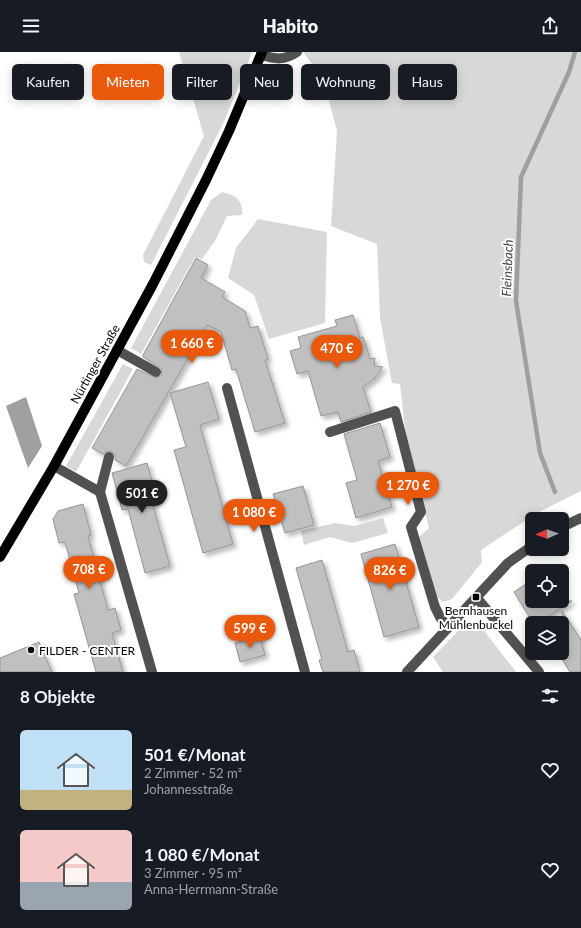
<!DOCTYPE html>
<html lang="de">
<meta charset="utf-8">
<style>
body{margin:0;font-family:Lato,sans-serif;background:#242831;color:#f1f3f6;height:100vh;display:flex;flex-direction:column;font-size:15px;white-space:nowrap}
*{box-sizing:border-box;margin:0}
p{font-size:13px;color:#9ea1a6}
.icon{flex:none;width:22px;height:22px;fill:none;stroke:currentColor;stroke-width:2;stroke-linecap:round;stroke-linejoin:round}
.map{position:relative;height:620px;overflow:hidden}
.panel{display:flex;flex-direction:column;background:#171b24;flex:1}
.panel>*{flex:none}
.hud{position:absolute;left:12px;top:12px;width:557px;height:36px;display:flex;gap:8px}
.needle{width:26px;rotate:268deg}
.fabs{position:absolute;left:525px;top:460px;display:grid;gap:8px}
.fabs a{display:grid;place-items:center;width:44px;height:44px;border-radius:6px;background:#171b24;box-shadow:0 2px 10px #0003;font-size:20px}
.price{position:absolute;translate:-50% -34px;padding:0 9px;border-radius:14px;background:#ea580c;color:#fff;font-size:13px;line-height:26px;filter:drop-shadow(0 1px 2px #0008)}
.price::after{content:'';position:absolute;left:50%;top:24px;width:12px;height:9px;margin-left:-6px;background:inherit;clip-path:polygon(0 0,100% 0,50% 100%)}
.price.current{background:#222;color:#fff}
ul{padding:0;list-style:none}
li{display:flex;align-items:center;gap:12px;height:100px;padding:0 20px}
li span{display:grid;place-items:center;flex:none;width:112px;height:80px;border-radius:6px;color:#555}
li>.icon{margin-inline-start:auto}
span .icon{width:48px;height:48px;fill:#fffc;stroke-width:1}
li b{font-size:17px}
h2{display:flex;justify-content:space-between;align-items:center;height:48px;padding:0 20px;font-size:17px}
.tag{padding:0 14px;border-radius:6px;background:#171b24;box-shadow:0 2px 10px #0003;font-size:14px;line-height:36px}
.tag.current{background:#ea580c;color:#fff}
header{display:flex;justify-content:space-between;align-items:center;height:52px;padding:0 20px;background:#171b24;font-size:18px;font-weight:800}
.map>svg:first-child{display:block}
</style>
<header><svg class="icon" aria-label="menu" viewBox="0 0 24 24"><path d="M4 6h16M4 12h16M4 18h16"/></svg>Habito<svg class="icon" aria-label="share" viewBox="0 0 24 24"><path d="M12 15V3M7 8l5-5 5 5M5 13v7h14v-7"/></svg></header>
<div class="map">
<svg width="581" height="620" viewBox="0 0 581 620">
<defs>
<filter id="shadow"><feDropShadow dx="3.5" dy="3.5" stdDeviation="2" flood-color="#0004"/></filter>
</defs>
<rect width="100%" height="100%" fill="#fff"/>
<g fill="#d8d8d8">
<polygon points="179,0 252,0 224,70 151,213 144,210 143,203 204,84"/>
<polygon points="303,0 581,0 581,439 537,461 481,498 482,510 452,547 443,550 435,543 418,486 429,476 406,387 400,332 392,331 380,266 377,192 331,174 337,79 323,26"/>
<path d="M 222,140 C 236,143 243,148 242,163 L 227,164 L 215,189 L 202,207 L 195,205 L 141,302 L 131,296 L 211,148 Z"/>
<polygon points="258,167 327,180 325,271 269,287 254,243 228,226 236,196"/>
<polygon points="123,312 133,317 76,420 66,414"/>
<polygon points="383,466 388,481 352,491 330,485 304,493 301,479 335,471 355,474"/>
<polygon points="471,572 482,576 516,620 443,620 433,605 463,574"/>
</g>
<polygon fill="#9f9f9f" points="26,345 42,394 28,416 6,354"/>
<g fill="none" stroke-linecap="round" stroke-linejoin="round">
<polyline stroke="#9f9f9f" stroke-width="4.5" points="555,440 540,401 516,249 521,125 569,20 575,0"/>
</g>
<g fill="#c0c0c0" stroke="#959595" filter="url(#shadow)">
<polygon points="196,206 208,213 201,226 225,240 222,245 245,259 250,276 258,274 268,307 265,308 285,371 255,380 236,317 232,318 221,280 207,273 126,414 115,408 115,403 111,399 107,399 103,402 92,396 137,317 156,326 162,323 161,316 143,305 143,303"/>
<polygon points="353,263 360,286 363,285 370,307 375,306 374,314 383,315 375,326 363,335 371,360 341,370 338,360 321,364 308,319 297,322 290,299 301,296 298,285 337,274 335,268"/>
<polygon points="208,330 219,367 200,373 233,492 203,501 174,398 186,395 170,341"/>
<polygon points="380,371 390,405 378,409 392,455 356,466 346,431 357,428 344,382"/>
<polygon points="147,411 157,448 152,450 170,514 145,521 128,457 122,458 112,421"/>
<polygon points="303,434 314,473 285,481 273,442"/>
<polygon points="83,452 91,483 88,484 108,558 115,556 121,578 112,581 123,620 96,620 74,542 79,541 65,490 59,491 53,467 58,459"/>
<polygon points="395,492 419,575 384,585 361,502"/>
<polygon points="322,508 348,600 354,598 360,620 323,620 319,608 322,608 296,516"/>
<polygon points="532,528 532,549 572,549 538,571 533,571 514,540"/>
<polygon points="562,559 581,588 581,620 570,620 562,607"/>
<polygon points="260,584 265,603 240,610 235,591"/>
<polygon points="39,590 52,620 0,620 0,606"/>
</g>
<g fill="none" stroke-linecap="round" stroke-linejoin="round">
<g stroke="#515151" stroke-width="10">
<path d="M 261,3 C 275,7 284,9 297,0"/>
<polyline points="117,298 156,320"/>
<polyline points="227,336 305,620"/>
<polyline points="330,380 395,359 421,460 411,475 435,555 440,565 448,576"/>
<polyline points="54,414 100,440"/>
<polyline points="100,440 152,620"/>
<polyline points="100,440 109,405"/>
<polyline points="562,475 581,466"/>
<polyline points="476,545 539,620"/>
<polyline points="407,620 508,511 532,494"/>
</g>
<polyline stroke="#000" stroke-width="10" points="0,505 54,414 153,232 206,128 229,79 262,0"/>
</g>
<g fill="#000" stroke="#fff" stroke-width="1.5">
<rect x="472" y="541" width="8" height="8" rx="2"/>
<circle cx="31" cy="598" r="4"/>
</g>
<g text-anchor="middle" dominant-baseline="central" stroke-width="4" stroke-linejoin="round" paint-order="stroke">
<g font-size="12" fill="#000" stroke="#fff">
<text transform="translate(95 312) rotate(-61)">Nürtinger Straße</text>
</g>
<g font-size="12" fill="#000" stroke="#fff">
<text x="476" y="558">Bernhausen<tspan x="476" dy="14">Mühlenbuckel</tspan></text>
<text x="39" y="598" text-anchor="start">FILDER - CENTER</text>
</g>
<g font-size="13" font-style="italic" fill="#404040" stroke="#fff">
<text transform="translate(507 216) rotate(-88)">Fleinsbach</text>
</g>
</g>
</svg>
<div class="fabs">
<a><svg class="needle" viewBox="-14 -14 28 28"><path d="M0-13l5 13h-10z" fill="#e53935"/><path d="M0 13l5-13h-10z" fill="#9ea1a6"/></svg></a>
<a><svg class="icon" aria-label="locate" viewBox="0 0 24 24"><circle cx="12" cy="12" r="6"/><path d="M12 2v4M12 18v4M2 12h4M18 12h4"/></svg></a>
<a><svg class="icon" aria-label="layers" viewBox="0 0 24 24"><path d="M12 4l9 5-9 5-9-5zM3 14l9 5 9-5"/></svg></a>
</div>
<b class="price" style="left:192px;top:312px">1 660 €</b>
<b class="price" style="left:337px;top:317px">470 €</b>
<b class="price" style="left:408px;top:454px">1 270 €</b>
<b class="price current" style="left:142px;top:462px">501 €</b>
<b class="price" style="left:254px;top:481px">1 080 €</b>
<b class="price" style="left:89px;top:538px">708 €</b>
<b class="price" style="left:390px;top:539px">826 €</b>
<b class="price" style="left:250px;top:597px">599 €</b>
<div class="hud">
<a class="tag">Kaufen</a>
<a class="tag current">Mieten</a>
<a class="tag">Filter</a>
<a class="tag">Neu</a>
<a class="tag">Wohnung</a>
<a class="tag">Haus</a>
</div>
</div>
<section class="panel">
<h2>8 Objekte<svg class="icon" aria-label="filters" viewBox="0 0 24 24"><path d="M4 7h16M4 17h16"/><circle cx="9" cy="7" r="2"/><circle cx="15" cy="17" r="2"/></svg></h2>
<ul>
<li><span style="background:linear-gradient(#bfe0f5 75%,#c2b280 0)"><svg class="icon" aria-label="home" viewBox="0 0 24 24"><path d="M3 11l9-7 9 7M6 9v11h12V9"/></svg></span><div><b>501 €/Monat</b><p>2 Zimmer · 52 m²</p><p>Johannesstraße</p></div><svg class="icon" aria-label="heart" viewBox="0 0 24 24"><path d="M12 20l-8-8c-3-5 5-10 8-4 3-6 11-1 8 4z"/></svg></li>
<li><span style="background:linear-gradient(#f6c9c9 65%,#9aa5b1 0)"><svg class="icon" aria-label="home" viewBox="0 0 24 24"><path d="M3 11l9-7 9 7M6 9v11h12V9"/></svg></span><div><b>1 080 €/Monat</b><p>3 Zimmer · 95 m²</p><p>Anna-Herrmann-Straße</p></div><svg class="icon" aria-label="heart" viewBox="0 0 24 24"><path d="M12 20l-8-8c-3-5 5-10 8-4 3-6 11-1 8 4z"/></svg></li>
</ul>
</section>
